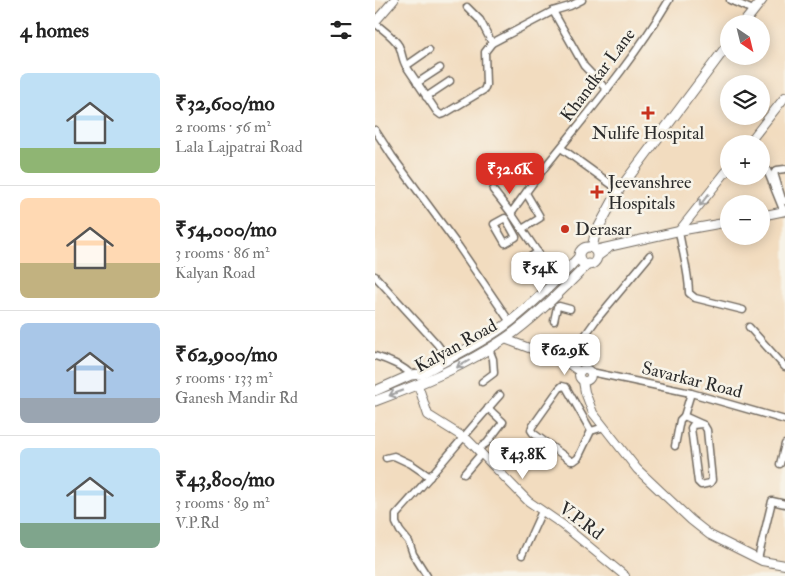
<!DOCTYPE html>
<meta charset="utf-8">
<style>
body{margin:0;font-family:"IM FELL Double Pica",serif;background:#f6f6f6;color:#222;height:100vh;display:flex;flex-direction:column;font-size:19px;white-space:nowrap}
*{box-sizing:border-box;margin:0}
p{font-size:16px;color:#767676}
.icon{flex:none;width:28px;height:28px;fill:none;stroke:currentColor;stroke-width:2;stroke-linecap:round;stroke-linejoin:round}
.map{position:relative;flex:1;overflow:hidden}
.drawer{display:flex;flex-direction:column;background:#fff;width:375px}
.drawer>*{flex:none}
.needle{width:32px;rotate:145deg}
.fabs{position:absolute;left:345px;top:15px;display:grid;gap:10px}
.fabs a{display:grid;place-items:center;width:50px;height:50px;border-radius:50%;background:#fff;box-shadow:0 2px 12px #0003;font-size:25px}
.price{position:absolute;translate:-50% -42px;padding:0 11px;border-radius:10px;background:#fff;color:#222;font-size:16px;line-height:32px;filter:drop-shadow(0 1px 2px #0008)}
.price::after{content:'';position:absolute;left:50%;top:30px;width:15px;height:11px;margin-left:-8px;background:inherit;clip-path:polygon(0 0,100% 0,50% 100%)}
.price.selected{background:#d93025;color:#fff}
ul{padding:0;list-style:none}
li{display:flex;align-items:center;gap:15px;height:125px;padding:0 20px}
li+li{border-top:1px solid #e0e0e0}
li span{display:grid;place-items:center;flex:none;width:140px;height:100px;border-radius:8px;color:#555}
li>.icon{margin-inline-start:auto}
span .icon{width:60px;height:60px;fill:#fffc;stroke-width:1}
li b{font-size:21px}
h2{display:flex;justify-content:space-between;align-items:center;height:60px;padding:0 20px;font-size:21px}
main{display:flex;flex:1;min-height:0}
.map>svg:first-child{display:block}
</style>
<main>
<section class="drawer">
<h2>4 homes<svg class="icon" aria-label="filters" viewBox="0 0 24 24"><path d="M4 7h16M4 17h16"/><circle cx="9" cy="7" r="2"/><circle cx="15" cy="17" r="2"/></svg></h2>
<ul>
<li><span style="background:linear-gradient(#bfe0f5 75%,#8fb573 0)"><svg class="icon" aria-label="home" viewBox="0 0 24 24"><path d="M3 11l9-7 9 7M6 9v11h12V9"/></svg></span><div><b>₹32,600/mo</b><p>2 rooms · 56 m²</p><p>Lala Lajpatrai Road</p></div></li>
<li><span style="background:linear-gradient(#ffd9b3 65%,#c2b280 0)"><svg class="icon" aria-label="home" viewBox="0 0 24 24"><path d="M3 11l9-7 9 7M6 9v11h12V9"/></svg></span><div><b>₹54,000/mo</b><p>3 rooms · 86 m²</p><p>Kalyan Road</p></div></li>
<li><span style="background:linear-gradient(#a9c7e8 75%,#9aa5b1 0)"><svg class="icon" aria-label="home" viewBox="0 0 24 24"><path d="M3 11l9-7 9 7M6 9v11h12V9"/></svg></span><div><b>₹62,900/mo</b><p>5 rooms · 133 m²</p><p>Ganesh Mandir Rd</p></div></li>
<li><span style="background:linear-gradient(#bfe0f5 75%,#7fa58c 0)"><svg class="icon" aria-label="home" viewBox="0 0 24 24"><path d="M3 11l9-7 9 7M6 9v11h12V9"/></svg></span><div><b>₹43,800/mo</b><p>3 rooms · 89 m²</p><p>V.P.Rd</p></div></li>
</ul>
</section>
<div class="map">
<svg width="410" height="576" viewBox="0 0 410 576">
<rect width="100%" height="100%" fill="#f7f3e8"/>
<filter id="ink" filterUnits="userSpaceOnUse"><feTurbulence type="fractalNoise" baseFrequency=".02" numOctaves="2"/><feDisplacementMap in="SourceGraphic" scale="10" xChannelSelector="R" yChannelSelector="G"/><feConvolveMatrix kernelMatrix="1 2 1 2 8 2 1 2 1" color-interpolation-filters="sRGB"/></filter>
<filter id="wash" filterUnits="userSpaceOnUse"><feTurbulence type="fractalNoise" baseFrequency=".0096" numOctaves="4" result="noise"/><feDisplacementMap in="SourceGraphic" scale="20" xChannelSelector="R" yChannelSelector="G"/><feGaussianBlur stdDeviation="1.12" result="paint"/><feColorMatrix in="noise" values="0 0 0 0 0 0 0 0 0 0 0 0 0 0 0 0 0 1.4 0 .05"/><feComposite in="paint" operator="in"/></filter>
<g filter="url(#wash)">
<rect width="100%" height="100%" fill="#f2dcbf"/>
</g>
<g filter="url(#ink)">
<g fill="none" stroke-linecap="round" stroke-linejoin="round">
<defs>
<g id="minor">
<polyline points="355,0 378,10"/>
<polyline points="92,7 105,20 117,43"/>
<polyline points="178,11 209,66 232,90"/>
<path d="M 0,23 C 8,30 19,37 24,46 C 27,52 27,60 31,66 L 62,112 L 66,115 L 69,114 L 109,90 L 111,85 L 110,52 L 117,43 L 178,11 L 195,6 L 207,0"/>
<polyline points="31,66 54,50"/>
<polyline points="42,83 65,68"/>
<polyline points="51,97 75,81"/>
<polyline points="0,130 17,156 84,247 135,322"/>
<polyline points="186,148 244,190"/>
<polyline points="410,169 402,170 399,173 407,199 410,201"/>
<polyline points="392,170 409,212"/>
<polyline points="118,190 136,213 170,263 185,277"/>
<path d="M 136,213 C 150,194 163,175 178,157 C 219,106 261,56 294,0"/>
<polygon points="130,218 131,219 141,237 130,243 119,224"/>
<polyline points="147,229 165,218 164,215 151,193"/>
<path d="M 304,231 C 307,252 314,272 314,293 L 320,298 L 368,310"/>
<polyline points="145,263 163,252"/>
<polyline points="0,276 62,344 73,359"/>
<polyline points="179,321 182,307 184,306 195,309"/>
<polyline points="374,327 410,367"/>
<path d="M 0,356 C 10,359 31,367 36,375"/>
<polyline points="191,362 221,320 275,255"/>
<polyline points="216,372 316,393 410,420"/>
<polyline points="107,382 119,373 118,359 114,349"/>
<polyline points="309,416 329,425 332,430 337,480 335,483 326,485 323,482 316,428 318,425 327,424"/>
<polyline points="216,431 191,387 187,386 184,389 157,427 156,430 158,433 196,461 199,461 203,458 216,431 229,427"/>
<polyline points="300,446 305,420 309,416 316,393"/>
<polyline points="103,451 107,446 112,443 128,422 113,408"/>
<polyline points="11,458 19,456 36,464 55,477"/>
<polyline points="405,464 410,444"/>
<polyline points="89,474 106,454"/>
<polyline points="147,555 167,511"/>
<polyline points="383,559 397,501 410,504"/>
<path d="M 52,576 L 38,554 L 34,542 L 25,531 L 21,523 L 21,515 C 57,476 90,434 125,395"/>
</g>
<g id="tertiary">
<polyline points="0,22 19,0"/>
<polyline points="373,144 410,97"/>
<polyline points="386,216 410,211"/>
<polyline points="304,231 354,168"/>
<polyline points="220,250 304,231 354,222"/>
<polyline points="222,257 233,249"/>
<polyline points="130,339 191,362 205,372"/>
<circle cx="210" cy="375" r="6"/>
<polyline points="208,381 210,392 218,413 262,469 316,520 335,535 387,561 410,565"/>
<polyline points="43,385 53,415 93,440 153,501 188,525 250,576"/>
</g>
<g id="secondary">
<polyline points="368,24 387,0"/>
<circle cx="213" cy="256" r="9"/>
<polyline points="217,248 220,234 244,190 354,43"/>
<path d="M 0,391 L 36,375 L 46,374 C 76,357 109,342 136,321 C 161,301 183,279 204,257"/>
<path d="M 0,401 C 46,384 90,366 131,338 C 160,318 188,289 213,264"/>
</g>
</defs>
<use href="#minor" stroke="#71695f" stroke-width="9"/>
<use href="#tertiary" stroke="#71695f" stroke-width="10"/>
<use href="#secondary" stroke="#71695f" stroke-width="11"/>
<use href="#minor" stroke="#fff" stroke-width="6"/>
<use href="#tertiary" stroke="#fff" stroke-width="8"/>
<use href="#secondary" stroke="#fff" stroke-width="9"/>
</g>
<defs><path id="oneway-shaft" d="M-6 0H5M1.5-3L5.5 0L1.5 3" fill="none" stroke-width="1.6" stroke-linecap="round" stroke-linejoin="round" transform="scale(1.25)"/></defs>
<g stroke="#a0a0a0">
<use href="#oneway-shaft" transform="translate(329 200) rotate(128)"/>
<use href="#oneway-shaft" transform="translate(88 364) rotate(150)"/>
<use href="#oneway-shaft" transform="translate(21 393) rotate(159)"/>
</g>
</g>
<g fill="#c8321e" stroke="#f7f3e8" stroke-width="2">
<path d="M270.5 105.5h5v5h5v5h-5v5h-5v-5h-5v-5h5z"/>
<path d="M219.5 184.5h5v5h5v5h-5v5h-5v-5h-5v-5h5z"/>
<circle cx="190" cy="229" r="5"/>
</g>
<g text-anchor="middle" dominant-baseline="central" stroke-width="5" stroke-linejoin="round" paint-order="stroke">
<g font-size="18" fill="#2b2b2b" stroke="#f7f3e8">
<text transform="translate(223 75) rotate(-53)">Khandkar Lane</text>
<text transform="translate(81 346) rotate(-29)">Kalyan Road</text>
<text transform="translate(317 380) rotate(14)">Savarkar Road</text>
<text transform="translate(206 521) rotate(37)">V.P.Rd</text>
</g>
<g font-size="18" fill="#2b2b2b" stroke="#f7f3e8" text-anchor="start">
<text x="273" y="133" text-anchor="middle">Nulife Hospital</text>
<text x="233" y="182">Jeevanshree<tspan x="233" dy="21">Hospitals</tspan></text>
<text x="200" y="229">Derasar</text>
</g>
</g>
</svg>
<div class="fabs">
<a><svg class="needle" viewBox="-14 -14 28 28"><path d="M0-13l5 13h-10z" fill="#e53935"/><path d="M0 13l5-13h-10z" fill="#767676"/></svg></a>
<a><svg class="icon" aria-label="layers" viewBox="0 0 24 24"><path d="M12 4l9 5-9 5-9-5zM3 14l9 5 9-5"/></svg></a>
<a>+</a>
<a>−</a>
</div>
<b class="price selected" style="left:135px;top:195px">₹32.6K</b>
<b class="price" style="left:165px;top:294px">₹54K</b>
<b class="price" style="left:190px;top:376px">₹62.9K</b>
<b class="price" style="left:148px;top:480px">₹43.8K</b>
</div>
</main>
